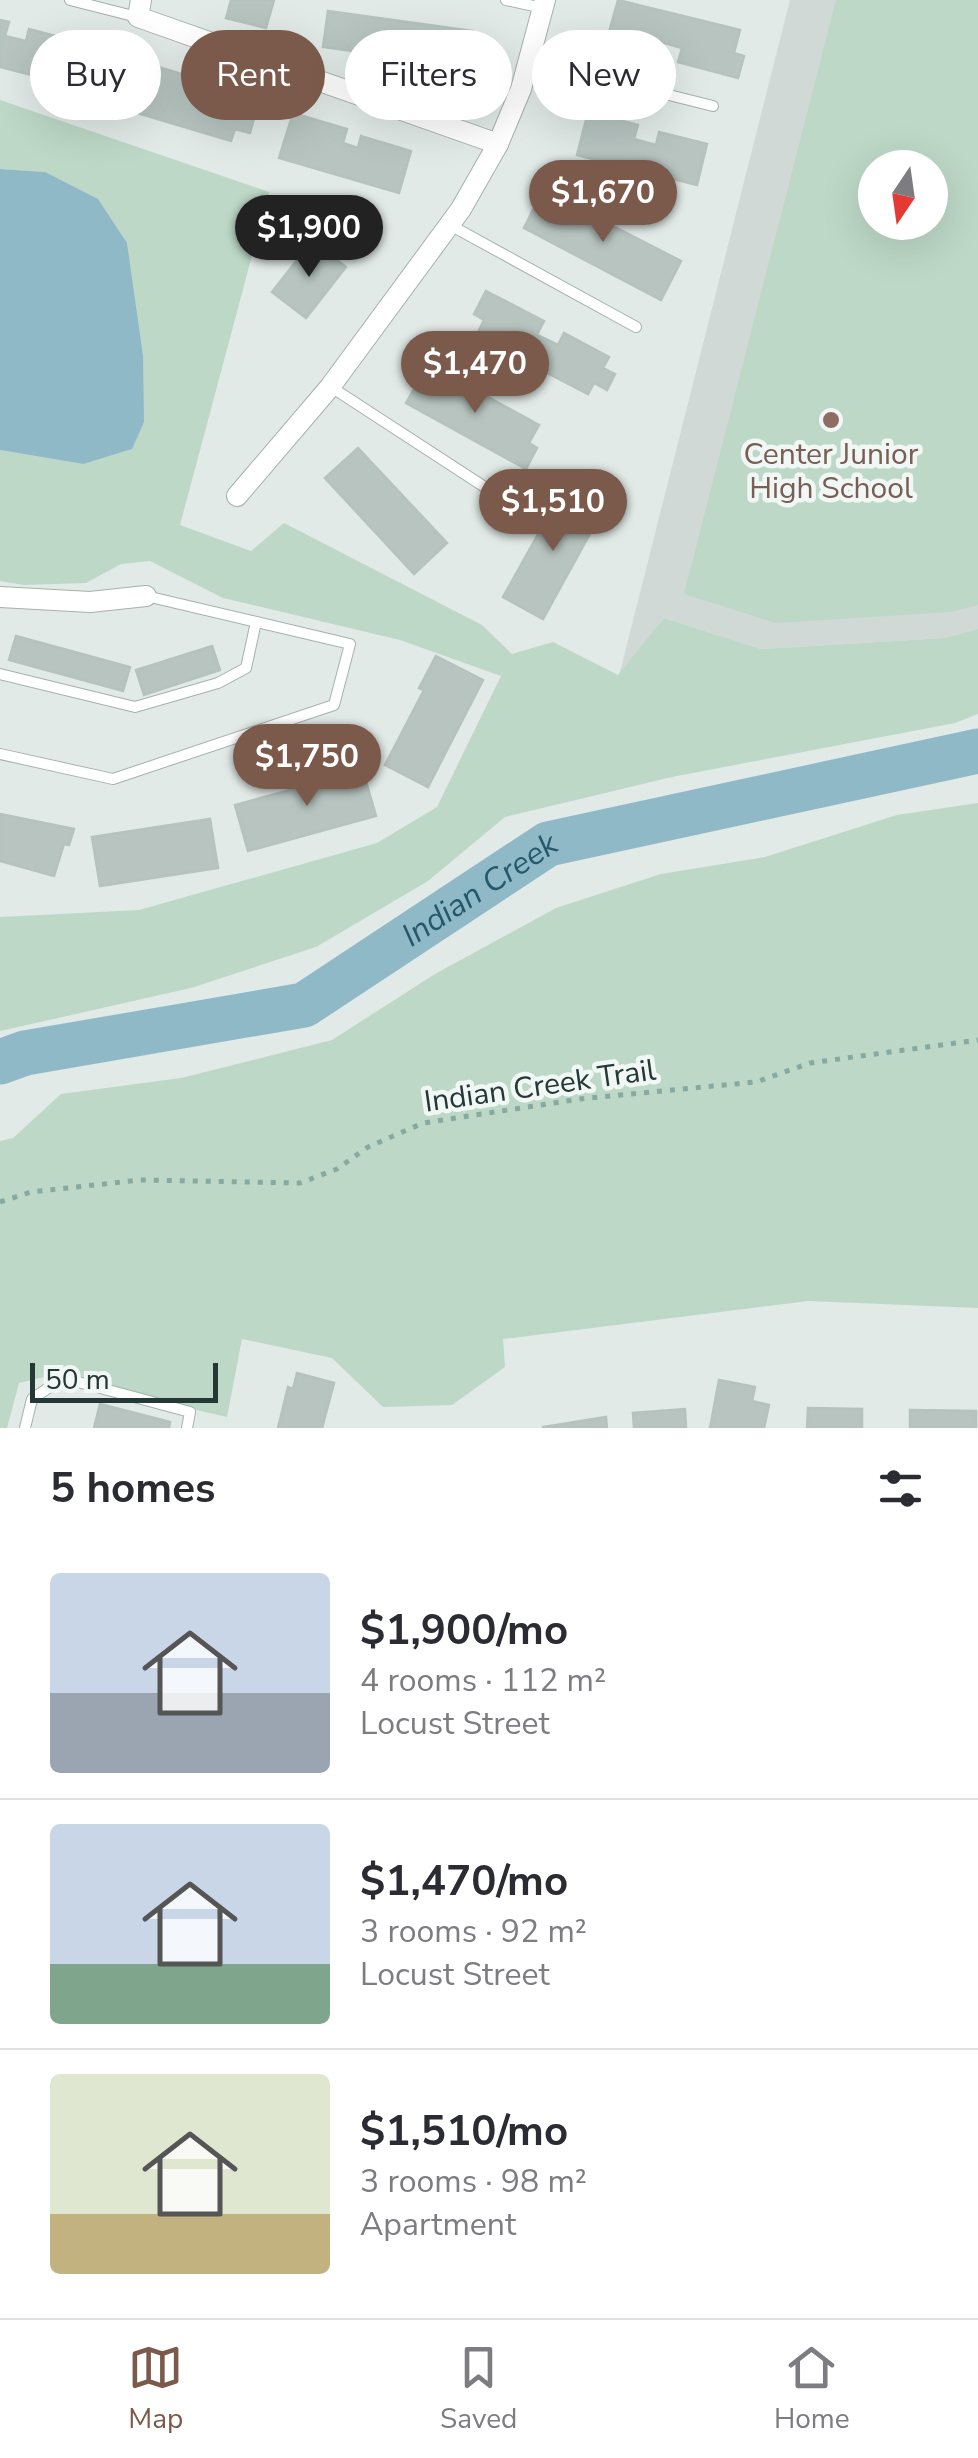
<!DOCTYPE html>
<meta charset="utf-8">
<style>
body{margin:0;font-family:"Nunito Sans",sans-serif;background:#f2f2f3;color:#2b2b33;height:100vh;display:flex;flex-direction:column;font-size:38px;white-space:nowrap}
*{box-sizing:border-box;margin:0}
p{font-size:32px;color:#7c7c81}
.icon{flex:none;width:55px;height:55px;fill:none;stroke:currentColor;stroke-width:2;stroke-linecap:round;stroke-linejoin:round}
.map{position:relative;height:1428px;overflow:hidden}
.sheet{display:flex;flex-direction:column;background:#fff;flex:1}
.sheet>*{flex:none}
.top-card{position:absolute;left:30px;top:30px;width:920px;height:90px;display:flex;gap:20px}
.needle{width:65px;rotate:193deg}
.controls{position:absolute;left:858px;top:150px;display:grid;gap:20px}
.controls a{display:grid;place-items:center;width:90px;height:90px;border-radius:50%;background:#fff;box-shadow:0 10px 40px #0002;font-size:50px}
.scale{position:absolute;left:30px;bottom:25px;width:188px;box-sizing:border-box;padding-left:10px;border:5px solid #243835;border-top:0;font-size:28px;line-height:35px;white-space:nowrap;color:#243835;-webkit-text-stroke:8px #f1f7f5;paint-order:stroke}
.price{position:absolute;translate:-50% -85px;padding:0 22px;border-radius:35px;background:#7c5a4b;color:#fff;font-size:32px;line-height:65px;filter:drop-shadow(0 2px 5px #0008)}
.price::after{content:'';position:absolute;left:50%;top:60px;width:30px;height:22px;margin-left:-15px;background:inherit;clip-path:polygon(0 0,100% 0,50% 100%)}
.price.current{background:#222;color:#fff}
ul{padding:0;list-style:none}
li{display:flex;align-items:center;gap:30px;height:250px;padding:0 50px}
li+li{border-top:2px solid #e1e1e2}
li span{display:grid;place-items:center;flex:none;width:280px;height:200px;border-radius:10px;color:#555}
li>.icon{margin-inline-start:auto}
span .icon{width:120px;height:120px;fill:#fffc;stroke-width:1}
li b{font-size:42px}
h2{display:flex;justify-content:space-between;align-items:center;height:120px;padding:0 50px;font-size:42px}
.chip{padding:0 35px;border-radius:45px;background:#fff;box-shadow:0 10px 40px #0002;font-size:35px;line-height:90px}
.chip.current{background:#7c5a4b;color:#fff}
.tab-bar{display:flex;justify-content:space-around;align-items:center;height:140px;border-top:2px solid #e1e1e2;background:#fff;font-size:28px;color:#7c7c81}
.tab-bar a{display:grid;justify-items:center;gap:5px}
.tab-bar .current{color:#7c5a4b}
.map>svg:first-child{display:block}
</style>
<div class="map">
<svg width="978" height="1428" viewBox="0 0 978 1428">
<rect width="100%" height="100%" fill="#e1eae7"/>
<path fill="#d0d9d6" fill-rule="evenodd" d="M 790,0 L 978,0 L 978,629 L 944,638 L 761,649 L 664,618 L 619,676 ZM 875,168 L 930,168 L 930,222 L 875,222 Z"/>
<g fill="#bdd8c7" fill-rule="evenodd">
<path d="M 836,0 L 978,0 L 978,605 L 950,612 L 776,623 L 684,594 ZM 875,168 L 930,168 L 930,222 L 875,222 Z"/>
<polygon points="0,100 269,192 180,525 251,551 284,523 482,625 512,654 553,642 618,675 664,618 761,649 944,638 978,629 978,714 955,723 672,777 505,817 428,881 316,947 191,988 0,1031 0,917 139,910 377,843 437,807 501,676 400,640 223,598 150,561 121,564 86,583 24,585 0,581 0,450 83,464 45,172 0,169"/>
<polygon points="978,803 978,1308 809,1301 503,1339 505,1367 452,1405 383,1407 332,1358 242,1339 227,1417 48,1376 19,1383 7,1428 0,1428 0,1141 13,1138 61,1094 181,1078 332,1040 435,974 556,908 661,874 765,857 897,815"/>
</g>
<polygon fill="#90b9c8" points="0,169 45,172 98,199 127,243 143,356 144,422 132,449 83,464 0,450"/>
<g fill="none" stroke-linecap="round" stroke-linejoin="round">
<path stroke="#90b9c8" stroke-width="45" id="s1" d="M 0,1062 L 25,1053 L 304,1005 L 548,844 L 978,751"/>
</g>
<g fill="#b7c4c0" stroke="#b5c2be" stroke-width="2.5">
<polygon points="231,0 274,0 266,28 226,18"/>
<polygon points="618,0 740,30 734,53 744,56 738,78 678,62 682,48 661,42 657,56 606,43"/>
<polygon points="328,11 473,31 468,67 323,47"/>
<polygon points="0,20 9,22 5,36 26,41 29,29 78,42 67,84 0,67"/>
<polygon points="124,57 260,97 250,133 235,129 231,141 110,105"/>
<polygon points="588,112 638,125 634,139 656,145 659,132 707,144 697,185 577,155"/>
<polygon points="293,113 347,129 343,143 358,148 361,136 411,151 399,193 279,158"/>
<polygon points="543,190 681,261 661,300 524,228"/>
<polygon points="312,241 346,267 306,318 272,292"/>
<polygon points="486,291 544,321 537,335 558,345 564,333 609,357 603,368 615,374 607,390 594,383 588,394 476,336 484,320 474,314"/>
<polygon points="428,364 539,425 529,443 537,448 526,469 406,403"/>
<polygon points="358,448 447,543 414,574 325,478"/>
<polygon points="564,488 603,510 543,619 503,597"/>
<polygon points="16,636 130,667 123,691 9,660"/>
<polygon points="212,646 220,670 144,695 136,670"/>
<polygon points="436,656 483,680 428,787 385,765 424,690 419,688"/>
<polygon points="360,761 376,816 248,851 235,805 330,779 328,770"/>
<polygon points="0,814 74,829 69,845 64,844 54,876 0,861"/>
<polygon points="210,819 218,868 100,886 92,837"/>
<polygon points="297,1373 334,1383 322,1428 278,1428 288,1387 293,1389"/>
<polygon points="719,1380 755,1387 752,1401 769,1405 764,1428 710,1428"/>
<polygon points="100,1404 170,1422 169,1428 94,1428"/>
<polygon points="808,1408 862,1409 862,1428 807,1428"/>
<polygon points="685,1409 686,1428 634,1428 633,1413"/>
<polygon points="910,1410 976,1411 976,1428 910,1428"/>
<polygon points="606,1417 607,1428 543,1428 543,1427"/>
</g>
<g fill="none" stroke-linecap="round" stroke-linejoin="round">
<defs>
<g id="service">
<polyline points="70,0 137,17"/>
<polyline points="506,0 543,8"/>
<polyline points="529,60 713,106"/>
<polyline points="450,225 636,327"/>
<polyline points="331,387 520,510"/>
<polyline points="0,674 135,707 218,683 246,668 256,622"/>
<polyline points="0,754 113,779 334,705 350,644 146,596"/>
<polyline points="25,1428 32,1399 63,1378 190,1412 187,1428"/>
</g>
<g id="minor">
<polyline points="141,0 138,17 498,144"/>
<polyline points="237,496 330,387 461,209 498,144 521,89 545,0"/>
<polyline points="0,597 90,602 146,596"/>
</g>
</defs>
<use href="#service" stroke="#a5b1ae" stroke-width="12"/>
<use href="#minor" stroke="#a5b1ae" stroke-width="22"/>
<polyline stroke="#86a9a2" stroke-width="5" stroke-dasharray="5 8" stroke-linecap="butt" points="0,1202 31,1192 140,1180 300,1183 337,1169 368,1147 423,1123 580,1099 756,1082 810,1063 978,1040"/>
<use href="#service" stroke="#fff" stroke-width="10"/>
<use href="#minor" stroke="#fff" stroke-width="20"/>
</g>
<circle fill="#8d6e63" stroke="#f1f7f5" stroke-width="4" cx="831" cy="420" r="10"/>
<g text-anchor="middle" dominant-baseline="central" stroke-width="9" stroke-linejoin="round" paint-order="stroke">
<g font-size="30" fill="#785e54" stroke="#f1f7f5">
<text x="831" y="454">Center Junior<tspan x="831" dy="34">High School</tspan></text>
</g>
<g font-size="30" fill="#243835" stroke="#f1f7f5">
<text transform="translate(540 1086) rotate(-8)">Indian Creek Trail</text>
</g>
<g font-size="32" font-style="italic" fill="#26586c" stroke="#f1f7f5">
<text stroke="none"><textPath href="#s1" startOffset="520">Indian Creek</textPath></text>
</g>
</g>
</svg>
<div class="controls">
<a><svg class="needle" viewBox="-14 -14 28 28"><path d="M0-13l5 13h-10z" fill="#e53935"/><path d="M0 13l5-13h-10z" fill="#7c7c81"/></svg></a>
</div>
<div class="scale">50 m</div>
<b class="price" style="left:603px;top:245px">$1,670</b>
<b class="price current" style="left:309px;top:280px">$1,900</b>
<b class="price" style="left:475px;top:416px">$1,470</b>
<b class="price" style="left:553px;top:554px">$1,510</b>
<b class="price" style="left:307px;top:809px">$1,750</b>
<div class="top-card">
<a class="chip">Buy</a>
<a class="chip current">Rent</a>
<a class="chip">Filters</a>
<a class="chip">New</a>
</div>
</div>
<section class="sheet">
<h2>5 homes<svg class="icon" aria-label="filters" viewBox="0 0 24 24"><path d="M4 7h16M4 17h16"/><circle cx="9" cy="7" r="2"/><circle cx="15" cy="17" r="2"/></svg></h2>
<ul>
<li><span style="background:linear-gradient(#c9d6e8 60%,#9aa5b1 0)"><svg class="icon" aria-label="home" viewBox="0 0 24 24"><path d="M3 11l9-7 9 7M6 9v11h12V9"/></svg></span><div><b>$1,900/mo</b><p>4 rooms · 112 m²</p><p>Locust Street</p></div></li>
<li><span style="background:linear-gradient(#c9d6e8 70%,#7fa58c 0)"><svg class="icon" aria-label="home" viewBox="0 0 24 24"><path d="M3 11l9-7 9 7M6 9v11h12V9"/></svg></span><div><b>$1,470/mo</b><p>3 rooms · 92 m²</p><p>Locust Street</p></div></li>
<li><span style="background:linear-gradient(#dfe7d0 70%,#c2b280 0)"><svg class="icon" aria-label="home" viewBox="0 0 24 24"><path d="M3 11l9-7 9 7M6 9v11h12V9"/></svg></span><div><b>$1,510/mo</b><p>3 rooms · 98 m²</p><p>Apartment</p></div></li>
</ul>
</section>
<nav class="tab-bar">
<a class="current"><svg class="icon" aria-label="map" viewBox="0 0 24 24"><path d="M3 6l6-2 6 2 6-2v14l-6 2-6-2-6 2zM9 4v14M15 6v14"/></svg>Map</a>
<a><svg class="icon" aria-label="saved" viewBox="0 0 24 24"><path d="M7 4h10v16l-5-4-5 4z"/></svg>Saved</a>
<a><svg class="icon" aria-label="home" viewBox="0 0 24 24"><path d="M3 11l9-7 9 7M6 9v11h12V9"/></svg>Home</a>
</nav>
